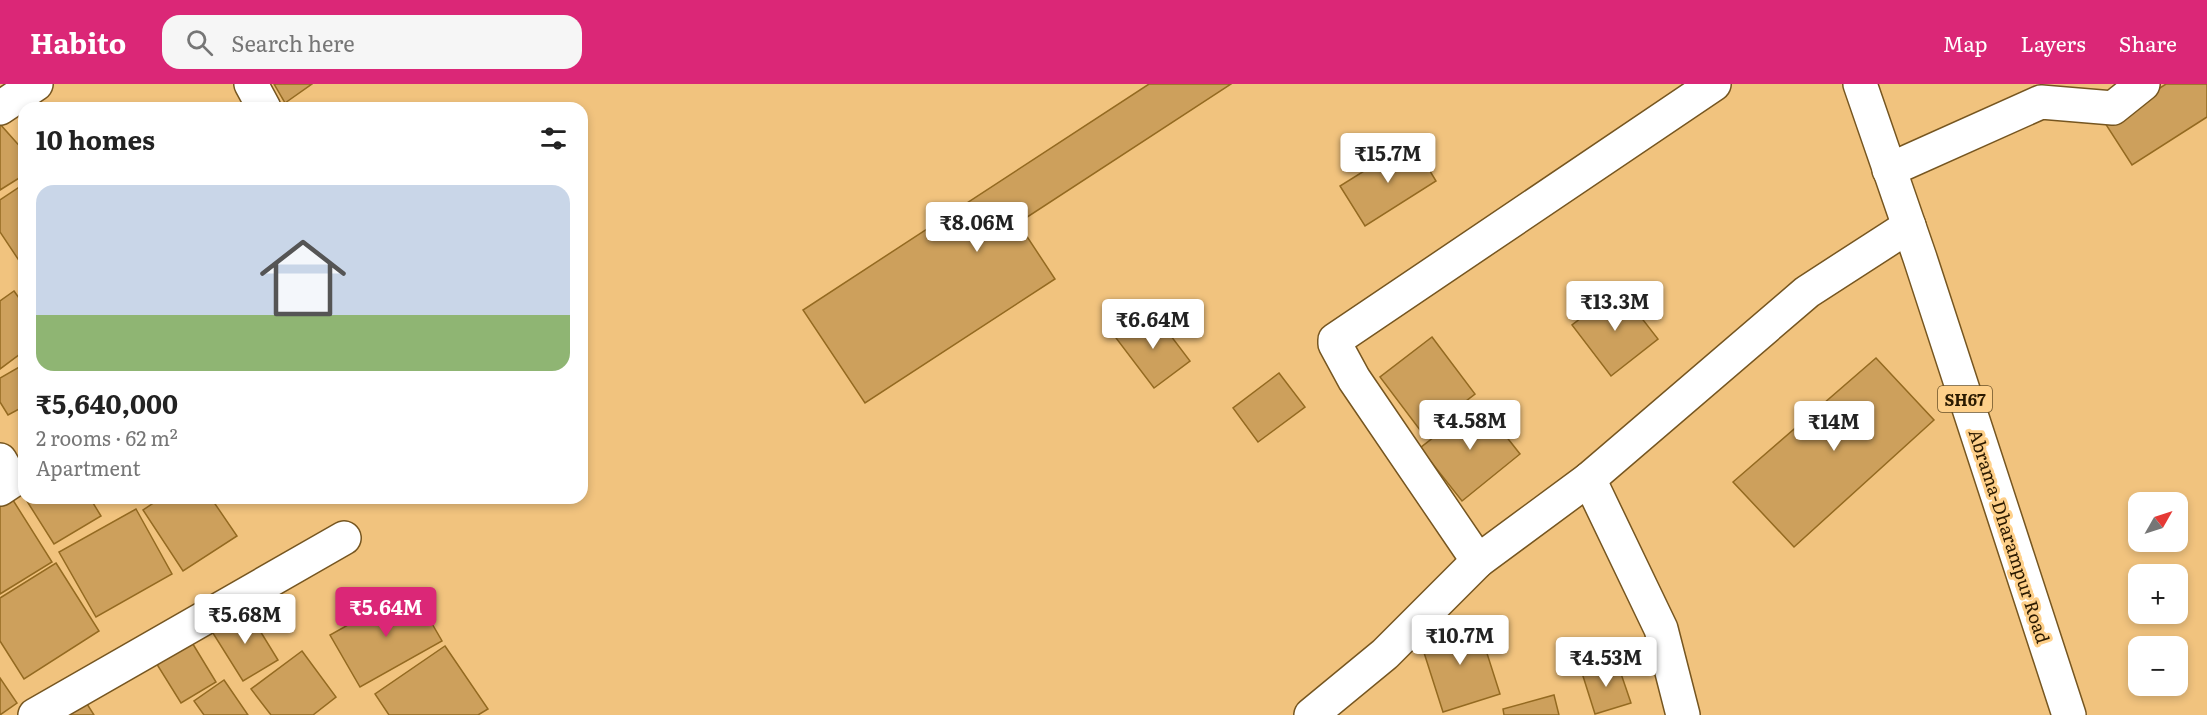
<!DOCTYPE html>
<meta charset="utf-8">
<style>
body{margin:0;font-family:Literata,serif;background:#f6f6f6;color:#222;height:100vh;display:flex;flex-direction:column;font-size:22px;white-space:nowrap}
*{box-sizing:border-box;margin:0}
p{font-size:20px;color:#767676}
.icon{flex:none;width:33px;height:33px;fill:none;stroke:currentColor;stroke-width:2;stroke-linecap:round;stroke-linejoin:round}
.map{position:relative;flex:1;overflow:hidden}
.sheet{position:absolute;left:18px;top:18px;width:570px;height:402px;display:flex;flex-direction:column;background:#fff;border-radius:18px;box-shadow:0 3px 9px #0003}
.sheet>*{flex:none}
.needle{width:39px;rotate:51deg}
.buttons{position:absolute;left:2128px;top:408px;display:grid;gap:12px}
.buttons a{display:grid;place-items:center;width:60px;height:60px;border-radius:12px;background:#fff;box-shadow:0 3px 9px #0003;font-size:30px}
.price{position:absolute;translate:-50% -51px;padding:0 14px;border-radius:6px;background:#fff;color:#222;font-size:20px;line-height:39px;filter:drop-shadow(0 2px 3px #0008)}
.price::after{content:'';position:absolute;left:50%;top:36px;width:18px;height:14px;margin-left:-9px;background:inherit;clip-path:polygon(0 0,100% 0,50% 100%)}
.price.on{background:#db2777;color:#fff}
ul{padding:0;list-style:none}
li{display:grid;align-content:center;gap:12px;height:318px;padding:0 18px}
li span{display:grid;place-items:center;height:186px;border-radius:18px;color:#555}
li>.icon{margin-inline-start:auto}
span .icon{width:108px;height:108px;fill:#fffc;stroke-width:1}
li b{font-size:26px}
h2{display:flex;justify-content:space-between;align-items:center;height:72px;padding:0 18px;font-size:26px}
header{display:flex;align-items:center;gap:36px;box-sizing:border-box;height:84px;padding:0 30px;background:#db2777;color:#fff}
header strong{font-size:28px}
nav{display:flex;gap:33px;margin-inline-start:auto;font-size:21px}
.search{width:420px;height:54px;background:#f6f6f6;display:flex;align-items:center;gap:15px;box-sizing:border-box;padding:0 21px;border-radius:18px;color:#767676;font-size:22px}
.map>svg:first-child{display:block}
</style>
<header>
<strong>Habito</strong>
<div class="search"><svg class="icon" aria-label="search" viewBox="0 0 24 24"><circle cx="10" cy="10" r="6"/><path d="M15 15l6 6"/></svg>Search here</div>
<nav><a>Map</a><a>Layers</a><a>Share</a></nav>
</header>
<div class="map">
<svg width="2207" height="631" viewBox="0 0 2207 631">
<rect width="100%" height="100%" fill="#f1c37e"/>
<g fill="#cda05c" stroke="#946a21" stroke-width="1.5">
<polygon points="274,0 312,0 285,19"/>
<polygon points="1149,0 1231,0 1018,139 1055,195 865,319 803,226"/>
<polygon points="2166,0 2207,0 2207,33 2132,81 2105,39"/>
<polygon points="0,40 24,67 24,91 0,106"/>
<polygon points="1412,57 1436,97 1365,142 1340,102"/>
<polygon points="24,100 24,184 0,148 0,116"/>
<polygon points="1619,205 1658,255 1611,292 1572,241"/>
<polygon points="14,207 24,221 24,267 0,285 0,217"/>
<polygon points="1152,227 1190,277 1154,304 1116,254"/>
<polygon points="1432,253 1475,310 1423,350 1380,293"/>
<polygon points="1876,274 1934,336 1794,463 1733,398"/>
<polygon points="21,282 24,286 24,334 19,325 8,331 0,318 0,294"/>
<polygon points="1279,289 1305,323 1258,358 1233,324"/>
<polygon points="1479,318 1520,370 1462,417 1420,364"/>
<polygon points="11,413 52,478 0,510 0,419"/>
<polygon points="25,414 90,414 101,432 54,460"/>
<polygon points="161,414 211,414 237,452 183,487 143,426"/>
<polygon points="136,425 172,490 96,533 59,468"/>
<polygon points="56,479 99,547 24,595 0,557 0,514"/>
<polygon points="412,505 442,557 360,603 330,551"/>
<polygon points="246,524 278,576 243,597 211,546"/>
<polygon points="1476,535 1500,610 1443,628 1419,553"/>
<polygon points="188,552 216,598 181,619 153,574"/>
<polygon points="445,562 488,625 478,631 389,631 375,610"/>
<polygon points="302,567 336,613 313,631 271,631 251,605"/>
<polygon points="1617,578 1631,619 1595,630 1582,589"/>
<polygon points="0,594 17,619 0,631"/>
<polygon points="224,596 248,631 204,631 194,617"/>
<polygon points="1554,611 1559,631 1504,631 1503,625"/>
<polygon points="82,612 94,631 53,631"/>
</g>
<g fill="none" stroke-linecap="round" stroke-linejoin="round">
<defs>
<g id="minor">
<polyline points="251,0 264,24"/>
<polyline points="0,24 36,0"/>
<polyline points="1889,86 2041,18 2113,24 2143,0"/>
<polyline points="0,376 12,397 0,405"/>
<polyline points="1589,395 1661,545 1683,631"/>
<polyline points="1478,477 1354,295 1335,260 1335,256 1714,0"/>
<polyline points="35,631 344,454"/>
<polyline points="1311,631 1385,570 1478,477 1589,395 1807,208 1909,142"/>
</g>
<polyline id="major" points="1860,0 1920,174 2069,631"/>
</defs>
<use href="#minor" stroke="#765620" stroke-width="36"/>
<use href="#major" stroke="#765620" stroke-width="36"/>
<use href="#minor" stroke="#fff" stroke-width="33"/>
<use href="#major" stroke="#fff" stroke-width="33"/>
</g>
<g text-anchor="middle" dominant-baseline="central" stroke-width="6" stroke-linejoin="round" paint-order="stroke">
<rect fill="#fed08a" stroke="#6a5129" stroke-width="1.5" x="1938" y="302" width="54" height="26" rx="4.5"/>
<g font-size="16" font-weight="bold" fill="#2b1a00">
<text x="1965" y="315">SH67</text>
</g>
<g font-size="18" fill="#2b1a00" stroke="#fed08a">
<text transform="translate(2010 452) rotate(72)">Abrama-Dharampur Road</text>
</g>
</g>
</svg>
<div class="buttons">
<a><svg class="needle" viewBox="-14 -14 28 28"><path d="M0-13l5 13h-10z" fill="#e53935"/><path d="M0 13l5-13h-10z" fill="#767676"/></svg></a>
<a>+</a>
<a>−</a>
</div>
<b class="price" style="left:1388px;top:100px">₹15.7M</b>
<b class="price" style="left:977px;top:169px">₹8.06M</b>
<b class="price" style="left:1615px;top:248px">₹13.3M</b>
<b class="price" style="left:1153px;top:266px">₹6.64M</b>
<b class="price" style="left:1470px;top:367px">₹4.58M</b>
<b class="price" style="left:1834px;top:368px">₹14M</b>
<b class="price on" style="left:386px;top:554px">₹5.64M</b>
<b class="price" style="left:245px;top:561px">₹5.68M</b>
<b class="price" style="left:1460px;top:582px">₹10.7M</b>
<b class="price" style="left:1606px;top:604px">₹4.53M</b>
<section class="sheet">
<h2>10 homes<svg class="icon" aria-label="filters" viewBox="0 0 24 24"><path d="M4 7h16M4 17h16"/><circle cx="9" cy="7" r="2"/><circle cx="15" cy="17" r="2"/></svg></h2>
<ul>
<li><span style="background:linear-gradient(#c9d6e8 70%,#8fb573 0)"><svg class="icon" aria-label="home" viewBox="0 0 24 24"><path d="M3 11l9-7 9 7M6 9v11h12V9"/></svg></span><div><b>₹5,640,000</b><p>2 rooms · 62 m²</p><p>Apartment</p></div></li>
</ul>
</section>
</div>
